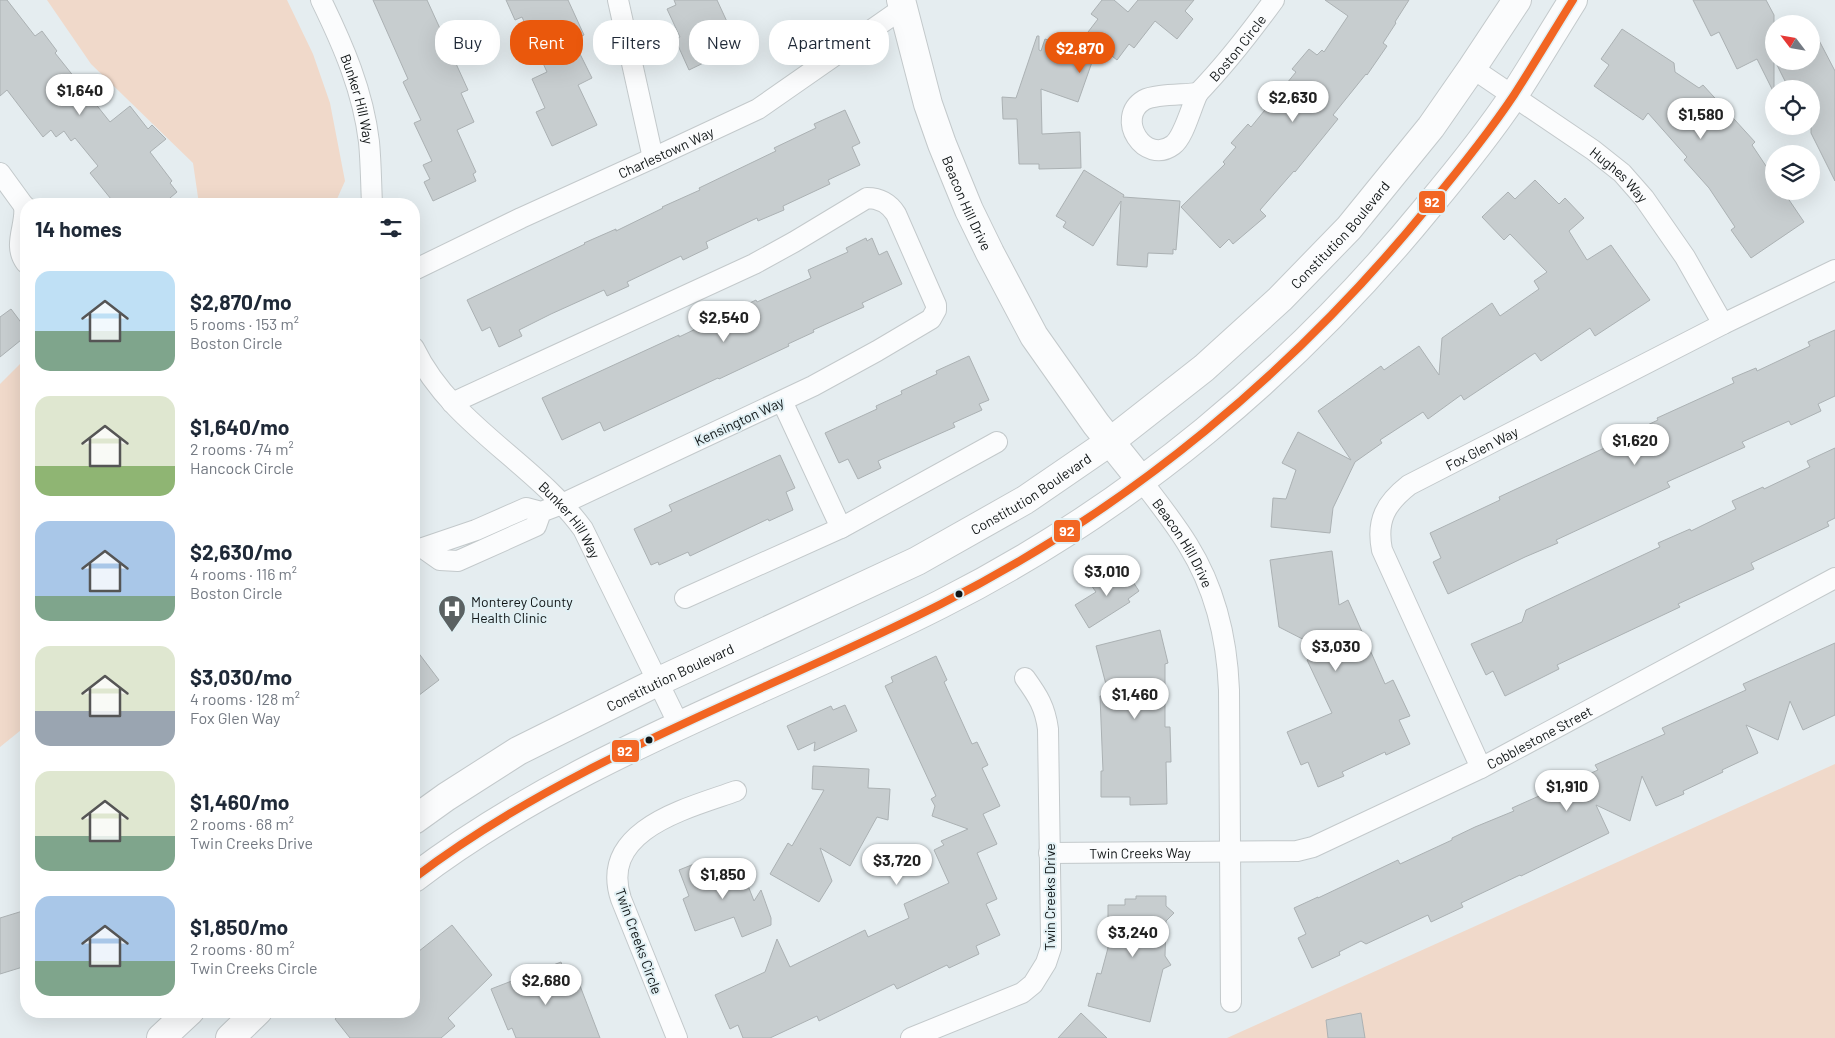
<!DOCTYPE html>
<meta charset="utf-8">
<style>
body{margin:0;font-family:Barlow,sans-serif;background:#f6f6f7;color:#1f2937;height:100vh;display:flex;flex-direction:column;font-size:19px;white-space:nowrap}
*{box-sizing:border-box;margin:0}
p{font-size:16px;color:#747a83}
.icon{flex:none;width:28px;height:28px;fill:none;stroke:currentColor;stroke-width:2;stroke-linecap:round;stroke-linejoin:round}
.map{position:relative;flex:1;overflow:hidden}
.details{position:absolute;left:20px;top:198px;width:400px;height:820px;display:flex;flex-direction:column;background:#fff;border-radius:20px;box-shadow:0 5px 20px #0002}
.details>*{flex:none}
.hud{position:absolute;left:435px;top:20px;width:475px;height:45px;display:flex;gap:10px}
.needle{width:32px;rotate:301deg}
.controls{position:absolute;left:1765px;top:15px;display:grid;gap:10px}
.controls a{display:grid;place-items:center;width:55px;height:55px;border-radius:50%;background:#fff;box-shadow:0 5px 20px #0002;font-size:25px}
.price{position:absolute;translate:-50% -42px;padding:0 11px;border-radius:18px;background:#fff;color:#222;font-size:16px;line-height:32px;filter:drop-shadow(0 1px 2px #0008)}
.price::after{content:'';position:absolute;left:50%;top:30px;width:15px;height:11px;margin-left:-8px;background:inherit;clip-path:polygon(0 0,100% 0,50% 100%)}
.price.on{background:#ea580c;color:#fff}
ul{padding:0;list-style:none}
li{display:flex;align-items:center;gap:15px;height:125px;padding:0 15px}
li span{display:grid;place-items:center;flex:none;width:140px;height:100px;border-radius:15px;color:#555}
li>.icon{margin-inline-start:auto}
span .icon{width:60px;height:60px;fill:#fffc;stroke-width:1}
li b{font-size:21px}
h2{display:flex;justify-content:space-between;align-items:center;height:60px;padding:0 15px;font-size:21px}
.tag{padding:0 18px;border-radius:20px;background:#fff;box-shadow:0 5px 20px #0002;font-size:18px;line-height:45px}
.tag.on{background:#ea580c;color:#fff}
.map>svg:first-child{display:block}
</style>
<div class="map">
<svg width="1835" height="1038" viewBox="0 0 1835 1038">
<rect width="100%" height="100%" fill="#e5edf0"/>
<g fill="#f0d9ca">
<polygon points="47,0 287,0 313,54 330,103 345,181 337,199 338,204 199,204 193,163 91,64"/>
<polygon points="26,358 26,726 0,747 0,384"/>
<polygon points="1835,764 1835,1038 1227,1038"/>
</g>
<g fill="#c7cdcf" stroke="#abb1b3">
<polygon points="0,0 7,0 35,36 42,31 57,51 55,53 110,122 130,106 148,129 152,125 166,139 150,152 172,181 170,183 177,192 163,204 115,204 90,173 98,166 75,138 71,141 64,131 56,137 51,130 43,137 7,90 0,96"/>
<polygon points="373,0 427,0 468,90 461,93 474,122 457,130 476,172 473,174 476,181 433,201 424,182 430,179 423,165 432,161 414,123 421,120 403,82 408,79"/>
<polygon points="506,0 568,0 584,35 573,40 592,78 578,85 597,125 552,146 536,112 545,108 532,79 547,72 522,17 515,20"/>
<polygon points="674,0 717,0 735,39 718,46 722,54 689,70 675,39 680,37 667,9 676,5"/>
<polygon points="1102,0 1114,0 1128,12 1138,0 1194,0 1185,11 1193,19 1177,39 1155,21 1134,48 1129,44 1117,60 1098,45 1078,102 1041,89 1042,134 1080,132 1081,168 1039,169 1039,164 1019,164 1017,119 1003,119 1002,97 1016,98 1037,36 1039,36 1039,50 1041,51 1045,39 1075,49 1098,19 1091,14"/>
<polygon points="1325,0 1409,0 1395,22 1396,23 1383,43 1387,46 1367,75 1366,74 1333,115 1338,119 1295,172 1294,171 1260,210 1266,216 1233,244 1229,239 1220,248 1181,207 1225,164 1223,162 1236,147 1231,143 1248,124 1251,127 1296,72 1292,69 1309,49 1317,55 1322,50 1324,52 1348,16"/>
<polygon points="1693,0 1766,0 1774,15 1774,93 1757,59 1737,69 1719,32 1711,36"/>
<polygon points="1811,25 1835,71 1835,181 1811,133 1811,89 1789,89 1775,61 1811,61"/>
<polygon points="1622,29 1674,63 1675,72 1699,88 1703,85 1755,142 1752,145 1774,178 1774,191 1783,191 1804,222 1751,258 1731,230 1735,227 1709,188 1684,160 1687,157 1648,113 1643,120 1594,86 1609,65 1601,59"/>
<polygon points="845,110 860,143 852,147 860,165 828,180 830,184 783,206 784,210 758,221 757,218 706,242 708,248 683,260 681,256 627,282 629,286 607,296 604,290 551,314 519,330 522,336 499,347 490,327 482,331 467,300 585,244 584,243 616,229 616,231 663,208 662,207 700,190 699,188 776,151 774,148 816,128 814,124"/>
<polygon points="1084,170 1124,195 1123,197 1180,201 1176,250 1173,249 1173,254 1148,253 1147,267 1117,265 1121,201 1093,246 1063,227 1066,222 1056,216"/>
<polygon points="1535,180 1559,204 1565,198 1584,218 1569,231 1587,260 1611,245 1650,300 1595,336 1590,328 1541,361 1535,353 1464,400 1461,395 1428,419 1423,412 1380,440 1382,443 1355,462 1333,508 1330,533 1271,527 1273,498 1286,499 1296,470 1282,463 1298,432 1351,460 1318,411 1381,366 1384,370 1419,346 1439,375 1442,338 1492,303 1500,316 1539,289 1534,281 1547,272 1510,234 1504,240 1482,217 1508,192 1515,199"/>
<polygon points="866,238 867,241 872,238 879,255 887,251 902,284 862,303 864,307 813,330 814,332 788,344 789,346 719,379 718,378 604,431 600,422 562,440 542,398 679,335 679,337 756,300 757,302 811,278 808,270 848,252 846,248"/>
<polygon points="11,309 26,329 26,336 0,357 0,317"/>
<polygon points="1835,330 1835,396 1818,404 1821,411 1791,425 1789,421 1742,442 1745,447 1667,482 1670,487 1556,540 1558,543 1525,557 1448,594 1433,562 1441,558 1430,533 1500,500 1499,497 1613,444 1612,442 1658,420 1657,418 1734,383 1732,378 1756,368 1757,371 1810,346 1808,342"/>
<polygon points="969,356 989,400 979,404 982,410 953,423 955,427 878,461 881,468 858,479 848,459 839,463 825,433 877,409 876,406 902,394 901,391 937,374 936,371"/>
<polygon points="1835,448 1835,518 1827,522 1829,526 1751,563 1754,569 1678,604 1680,607 1557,665 1559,669 1505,696 1493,671 1486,675 1471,644 1522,622 1526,610 1660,547 1658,543 1690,529 1691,531 1736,509 1732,501 1763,487 1764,489 1810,467 1807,461"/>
<polygon points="780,455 795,488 786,492 793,510 769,521 768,519 690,556 688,552 659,565 658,562 651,565 634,529 672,511 669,505"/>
<polygon points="1332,551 1339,605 1348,600 1385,684 1393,680 1410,716 1399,720 1410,744 1386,755 1385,752 1342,772 1344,776 1318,787 1308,762 1301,765 1287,732 1332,713 1307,660 1326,651 1279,627 1270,560"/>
<polygon points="1122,565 1139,591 1128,599 1130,602 1089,628 1075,605 1096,592 1091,585"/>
<polygon points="1160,630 1168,663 1165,664 1165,727 1170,727 1171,762 1166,762 1167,804 1130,805 1130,797 1101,797 1101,771 1103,771 1100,696 1109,696 1096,646"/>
<polygon points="1835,643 1835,715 1803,730 1790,701 1778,740 1746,725 1758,753 1722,770 1723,772 1683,791 1684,794 1656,806 1642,776 1630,821 1596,805 1609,833 1521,876 1520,875 1461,903 1463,907 1431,922 1428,915 1366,944 1361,941 1339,952 1340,955 1312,968 1298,938 1306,934 1294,908 1318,897 1318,898 1398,860 1400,864 1452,840 1452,838 1475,827 1514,811 1512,808 1598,770 1595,765 1665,734 1662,728 1746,690 1743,684"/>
<polygon points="414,647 439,680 414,699"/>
<polygon points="936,656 947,680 944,682 972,744 977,742 988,765 982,768 1000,806 983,814 997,844 977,853 997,899 986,904 1000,935 976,946 979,954 949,968 947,965 897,989 894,984 819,1021 817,1016 770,1038 743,1038 738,1025 730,1029 715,995 765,972 777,939 790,967 865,930 868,937 909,918 904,904 949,883 934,850 944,845 941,841 968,829 932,816 935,806 931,799 936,796 885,686 893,682 891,677"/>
<polygon points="845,705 857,731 814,751 815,742 798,750 787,726 831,706 833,710"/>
<polygon points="813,766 869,769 868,788 890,789 888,820 877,817 850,866 820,848 832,881 819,902 770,874 788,843 792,846 824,790 812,789"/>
<polygon points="704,860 711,880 741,868 754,901 761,890 771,918 771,925 742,937 734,917 695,931 683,899 689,896 679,870"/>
<polygon points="1136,896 1166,896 1166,906 1174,913 1166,921 1165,956 1171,965 1163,969 1150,1022 1088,1006 1097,973 1101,974 1108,948 1108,905 1125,905 1125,899 1136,899"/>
<polygon points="26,910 26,966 0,974 0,918"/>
<polygon points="452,925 492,975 448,1018 455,1026 441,1038 350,1038 335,1019 344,1011 414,1011 414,955"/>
<polygon points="561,962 565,974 574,970 600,1038 516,1038 512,1028 508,1030 491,989"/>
<polygon points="1081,1013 1107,1038 1058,1038"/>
<polygon points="1361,1013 1365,1038 1328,1038 1326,1020"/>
</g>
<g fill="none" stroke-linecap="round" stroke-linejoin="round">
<defs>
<g id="street">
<path id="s1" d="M 321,0 C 343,45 363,91 369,142 C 371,163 371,183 372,204"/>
<polyline points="618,0 653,158"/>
<path id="s2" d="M 1472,68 L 1593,150 L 1622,173 L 1644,198 L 1685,257 L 1723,324"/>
<path d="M 1198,93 C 1191,107 1184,137 1173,145 C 1145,166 1114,118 1144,100 C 1155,94 1185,95 1198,93 Z"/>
<path id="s3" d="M 1198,93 C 1226,64 1250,33 1274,0"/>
<polyline points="0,173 24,206"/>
<path d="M 26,207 L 24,206 C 27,225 12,245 26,263"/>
<path id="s4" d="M 414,270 L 521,218 L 653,158 L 758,109 L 903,8"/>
<path id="s5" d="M 414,348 C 451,425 534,462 583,529 L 679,725"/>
<polyline points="782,401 841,528 997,442"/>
<path d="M 452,403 L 754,264 L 794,242 L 867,198 C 880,198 889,203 896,214 L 936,305 L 936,310 L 931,319 L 877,351 L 813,386 L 562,504 L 541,512 L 526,508 L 476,530 L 423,548 L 440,560 L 458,561 L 536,526 L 541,512"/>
<path id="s6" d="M 1141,480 C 1157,501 1174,522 1188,545 C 1216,590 1227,638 1229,690 L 1231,1002"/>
<polyline points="685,598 841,528"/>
<path id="s7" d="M 1481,768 L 1382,550 C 1376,520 1386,503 1409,485 L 1723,324 L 1835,270"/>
<path id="s8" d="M 1049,853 L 1297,851 L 1313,847 L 1481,768 L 1835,578"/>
<path d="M 677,1038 L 621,899 C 598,829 689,808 736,791"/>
<path d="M 911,1038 L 1022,993 L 1033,984 L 1046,963 L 1051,948 L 1051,936 L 1048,729 C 1045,707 1038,696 1025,678"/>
</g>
<g id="secondary">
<path id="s9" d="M 901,0 L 928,104 L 942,144 L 969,210 L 990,253 L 1034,336 L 1096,424 L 1141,480"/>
<path id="s10" d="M 414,820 L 446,797 L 518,751 L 657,682 L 917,561 L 1025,500 L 1111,441 L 1204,368 L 1280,299 L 1349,228 L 1431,127 L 1472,68 L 1517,0"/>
<path d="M 414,878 C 573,757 764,694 941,604 C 1129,509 1295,370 1428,207 C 1458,171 1488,134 1514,95 C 1534,64 1553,32 1573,0"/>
<polyline points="161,1038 190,1011"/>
<polyline points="230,1038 258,1011"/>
</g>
</defs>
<use href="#street" stroke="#c3c9cb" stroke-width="22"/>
<use href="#secondary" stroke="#c3c9cb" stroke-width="30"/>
<use href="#street" stroke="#fbfcfd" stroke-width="20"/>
<use href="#secondary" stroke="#fbfcfd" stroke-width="28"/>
<defs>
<path id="bus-1" d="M 414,878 C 573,757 764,694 941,604 C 1129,509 1295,370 1428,207 C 1458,171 1488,134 1514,95 C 1534,64 1553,32 1573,0"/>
</defs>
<use href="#bus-1" stroke="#e1f0f4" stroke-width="11"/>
<use href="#bus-1" stroke="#f26522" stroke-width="8"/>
</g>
<defs>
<symbol id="hospital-pin" viewBox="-11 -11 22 30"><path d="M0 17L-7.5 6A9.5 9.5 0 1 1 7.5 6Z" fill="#5b6162" stroke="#e1f0f4"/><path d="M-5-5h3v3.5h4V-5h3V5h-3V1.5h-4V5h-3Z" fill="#fff"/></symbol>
</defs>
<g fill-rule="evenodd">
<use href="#hospital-pin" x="436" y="593" width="32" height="43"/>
</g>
<g fill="#101516" stroke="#e1f0f4" stroke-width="2">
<circle cx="959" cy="594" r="4.5"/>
<circle cx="649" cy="740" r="4.5"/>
</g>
<g text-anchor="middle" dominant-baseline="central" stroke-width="4" stroke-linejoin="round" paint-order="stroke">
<g font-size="14" fill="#101516" stroke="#e1f0f4">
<text stroke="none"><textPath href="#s3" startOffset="60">Boston Circle</textPath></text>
<text stroke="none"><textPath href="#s1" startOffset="106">Bunker Hill Way</textPath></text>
<text stroke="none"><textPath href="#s4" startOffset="278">Charlestown Way</textPath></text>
<text stroke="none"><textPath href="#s2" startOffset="182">Hughes Way</textPath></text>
<text stroke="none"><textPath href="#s9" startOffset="214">Beacon Hill Drive</textPath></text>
<text stroke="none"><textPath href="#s10" startOffset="1104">Constitution Boulevard</textPath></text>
<text transform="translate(739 421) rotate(-25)">Kensington Way</text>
<text stroke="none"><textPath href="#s7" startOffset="396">Fox Glen Way</textPath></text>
<text stroke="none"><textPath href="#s10" startOffset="699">Constitution Boulevard</textPath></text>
<text stroke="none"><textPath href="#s5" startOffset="234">Bunker Hill Way</textPath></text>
<text stroke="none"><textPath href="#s6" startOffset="76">Beacon Hill Drive</textPath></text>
<text stroke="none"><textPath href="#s10" startOffset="294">Constitution Boulevard</textPath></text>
<text stroke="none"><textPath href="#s8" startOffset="516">Cobblestone Street</textPath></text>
<text stroke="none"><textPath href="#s8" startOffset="91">Twin Creeks Way</textPath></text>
<text transform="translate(1049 897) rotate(-90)">Twin Creeks Drive</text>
<text transform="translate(639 941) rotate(70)">Twin Creeks Circle</text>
</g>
<g font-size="14" fill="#101516" stroke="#e1f0f4" text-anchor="start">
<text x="471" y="601">Monterey County<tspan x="471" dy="16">Health Clinic</tspan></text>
</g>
</g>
<g stroke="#e1f0f4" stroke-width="2">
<rect x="1418" y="190" width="28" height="24" rx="5" fill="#f26522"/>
<rect x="1053" y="519" width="28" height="24" rx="5" fill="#f26522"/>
<rect x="611" y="739" width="29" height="24" rx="5" fill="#f26522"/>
</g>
<g font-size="14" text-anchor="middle" font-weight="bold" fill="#fff">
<text x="1432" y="207">92</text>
<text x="1067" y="536">92</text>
<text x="625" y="756">92</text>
</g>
</svg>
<div class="controls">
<a><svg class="needle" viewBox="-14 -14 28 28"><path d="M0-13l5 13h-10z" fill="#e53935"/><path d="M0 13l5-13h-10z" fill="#747a83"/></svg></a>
<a><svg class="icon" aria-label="locate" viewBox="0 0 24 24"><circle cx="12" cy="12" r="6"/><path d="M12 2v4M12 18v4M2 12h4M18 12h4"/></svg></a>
<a><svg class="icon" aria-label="layers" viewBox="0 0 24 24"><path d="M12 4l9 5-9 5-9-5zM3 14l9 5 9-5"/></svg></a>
</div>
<b class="price on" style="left:1080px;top:74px">$2,870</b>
<b class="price" style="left:80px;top:116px">$1,640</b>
<b class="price" style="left:1293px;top:123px">$2,630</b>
<b class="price" style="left:1701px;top:140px">$1,580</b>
<b class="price" style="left:724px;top:343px">$2,540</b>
<b class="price" style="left:1635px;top:466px">$1,620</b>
<b class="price" style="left:1107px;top:597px">$3,010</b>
<b class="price" style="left:1336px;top:672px">$3,030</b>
<b class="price" style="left:1135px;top:720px">$1,460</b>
<b class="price" style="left:1567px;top:812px">$1,910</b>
<b class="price" style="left:897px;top:886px">$3,720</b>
<b class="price" style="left:723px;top:900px">$1,850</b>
<b class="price" style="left:1133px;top:958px">$3,240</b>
<b class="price" style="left:546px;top:1006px">$2,680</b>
<div class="hud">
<a class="tag">Buy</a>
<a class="tag on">Rent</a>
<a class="tag">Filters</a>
<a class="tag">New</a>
<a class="tag">Apartment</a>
</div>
<section class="details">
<h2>14 homes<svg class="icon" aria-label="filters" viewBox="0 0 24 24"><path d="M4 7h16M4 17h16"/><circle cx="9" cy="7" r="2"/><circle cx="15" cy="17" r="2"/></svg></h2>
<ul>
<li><span style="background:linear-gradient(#bfe0f5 60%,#7fa58c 0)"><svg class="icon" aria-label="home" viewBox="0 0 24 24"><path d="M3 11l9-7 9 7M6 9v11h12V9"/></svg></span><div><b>$2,870/mo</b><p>5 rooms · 153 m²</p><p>Boston Circle</p></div></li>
<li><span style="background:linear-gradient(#dfe7d0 70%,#8fb573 0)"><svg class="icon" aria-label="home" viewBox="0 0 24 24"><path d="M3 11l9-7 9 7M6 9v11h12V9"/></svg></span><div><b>$1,640/mo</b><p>2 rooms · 74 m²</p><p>Hancock Circle</p></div></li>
<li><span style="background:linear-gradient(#a9c7e8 75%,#7fa58c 0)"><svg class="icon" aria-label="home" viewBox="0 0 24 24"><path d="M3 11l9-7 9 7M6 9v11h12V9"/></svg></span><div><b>$2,630/mo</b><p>4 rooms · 116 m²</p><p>Boston Circle</p></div></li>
<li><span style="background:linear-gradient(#dfe7d0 65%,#9aa5b1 0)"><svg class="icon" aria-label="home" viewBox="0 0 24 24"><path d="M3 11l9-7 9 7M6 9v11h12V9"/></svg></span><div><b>$3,030/mo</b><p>4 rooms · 128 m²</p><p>Fox Glen Way</p></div></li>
<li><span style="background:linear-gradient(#dfe7d0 65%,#7fa58c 0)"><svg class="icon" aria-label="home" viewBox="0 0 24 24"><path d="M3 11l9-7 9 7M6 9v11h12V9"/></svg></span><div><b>$1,460/mo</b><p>2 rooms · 68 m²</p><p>Twin Creeks Drive</p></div></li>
<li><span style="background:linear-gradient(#a9c7e8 65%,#7fa58c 0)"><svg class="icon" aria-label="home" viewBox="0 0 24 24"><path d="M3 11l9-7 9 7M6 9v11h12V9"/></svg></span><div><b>$1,850/mo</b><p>2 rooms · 80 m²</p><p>Twin Creeks Circle</p></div></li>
</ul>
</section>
</div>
